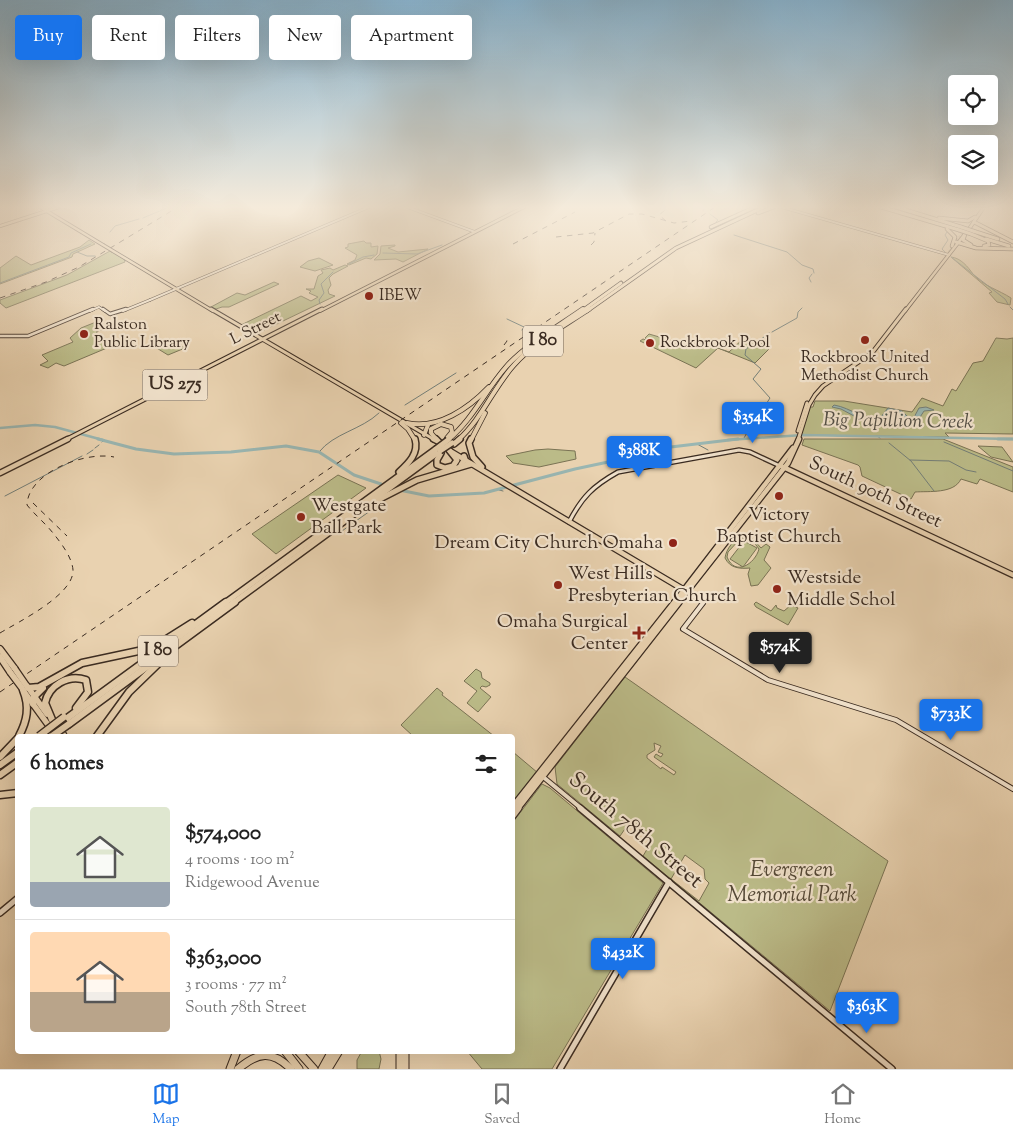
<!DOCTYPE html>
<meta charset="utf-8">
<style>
body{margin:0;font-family:"Sorts Mill Goudy",serif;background:#f2f2f2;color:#222;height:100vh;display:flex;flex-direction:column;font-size:19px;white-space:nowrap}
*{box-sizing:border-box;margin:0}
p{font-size:16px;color:#767676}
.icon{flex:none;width:28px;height:28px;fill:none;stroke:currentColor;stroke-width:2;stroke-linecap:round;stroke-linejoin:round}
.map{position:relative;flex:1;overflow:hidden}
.panel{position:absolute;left:15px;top:734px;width:500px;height:320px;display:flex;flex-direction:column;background:#fff;border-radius:5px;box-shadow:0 5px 20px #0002}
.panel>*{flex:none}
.guide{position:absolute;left:15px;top:15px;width:500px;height:45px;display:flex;gap:10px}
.tools{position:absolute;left:948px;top:75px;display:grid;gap:10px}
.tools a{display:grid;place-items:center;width:50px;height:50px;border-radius:5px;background:#fff;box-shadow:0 5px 20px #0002;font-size:25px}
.price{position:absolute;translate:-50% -42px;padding:0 11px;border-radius:5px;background:#1a73e8;color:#fff;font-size:16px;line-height:32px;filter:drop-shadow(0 1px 2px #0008)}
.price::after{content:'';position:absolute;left:50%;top:30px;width:15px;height:11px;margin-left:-8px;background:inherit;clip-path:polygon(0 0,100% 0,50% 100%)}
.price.current{background:#222;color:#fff}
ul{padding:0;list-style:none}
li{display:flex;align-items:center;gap:15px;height:125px;padding:0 15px}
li+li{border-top:1px solid #e0e0e0}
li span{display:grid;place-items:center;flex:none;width:140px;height:100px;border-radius:5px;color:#555}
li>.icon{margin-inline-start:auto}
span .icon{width:60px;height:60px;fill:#fffc;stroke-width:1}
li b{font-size:21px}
h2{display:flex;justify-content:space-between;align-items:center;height:60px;padding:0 15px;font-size:21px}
.chip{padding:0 18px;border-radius:5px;background:#fff;box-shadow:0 5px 20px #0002;font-size:18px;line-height:45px}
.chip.current{background:#1a73e8;color:#fff}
.dock{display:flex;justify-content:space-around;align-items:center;height:70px;border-top:1px solid #e0e0e0;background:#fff;font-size:14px;color:#767676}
.dock a{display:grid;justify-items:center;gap:2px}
.dock .current{color:#1a73e8}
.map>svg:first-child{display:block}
</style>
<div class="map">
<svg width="1013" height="1069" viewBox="0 0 1013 1069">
<rect width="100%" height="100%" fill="#e9d2b0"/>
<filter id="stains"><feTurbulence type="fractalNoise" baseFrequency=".004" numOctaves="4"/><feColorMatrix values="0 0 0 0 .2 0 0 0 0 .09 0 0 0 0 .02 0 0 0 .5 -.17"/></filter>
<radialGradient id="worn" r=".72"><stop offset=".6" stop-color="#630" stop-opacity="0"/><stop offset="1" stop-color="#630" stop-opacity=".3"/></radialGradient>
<g fill="#bb8" stroke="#7a7354" fill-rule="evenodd">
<polygon points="89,240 95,244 73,254 72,257 0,284 0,268 16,256 31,265 80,247"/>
<polygon points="364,241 366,243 371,243 371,247 378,246 377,254 371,259 366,258 349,265 347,264 355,260 357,255 345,248 348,247 348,244"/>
<polygon points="395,245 395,246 388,248 398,252 428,249 403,262 396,259 374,260 380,254 381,246"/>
<polygon points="110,251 124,259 125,262 6,308 0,303 0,300 67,275"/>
<path d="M 951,257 C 961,258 968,267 973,274 C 983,286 999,290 1011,298 L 1010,305 L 997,302 L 989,293 L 992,292 Z"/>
<polygon points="319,258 333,265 315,271 300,267 308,261"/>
<polygon points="345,265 348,266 333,274 329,278 331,285 328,290 329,294 335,296 258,333 241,325 301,296 311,301 318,297 309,293 311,291 306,289 314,289 318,276 323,273 321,270 330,268 333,270"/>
<polygon points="274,282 279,284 229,307 222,307 216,309 211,307 237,293 245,295"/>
<polygon points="96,322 102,326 98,329 103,329 96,332 114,345 64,366 56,363 48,368 40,365 48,361 42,355 73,342 70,338 81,328"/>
<polygon points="649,334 673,341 707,344 729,352 745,337 771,347 755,363 718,348 696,368 640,341 643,339 646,340 647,339 645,338"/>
<polygon points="996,338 1007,339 1013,338 1013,434 945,433 949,437 945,437 801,435 809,407 813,407 815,401 844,401 912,412 922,398 943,406 952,389 956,391 973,363 983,361"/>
<polygon points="166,339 169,339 185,348 168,355 155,347 156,344"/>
<path d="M 804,439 L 943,439 L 1013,467 L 1013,492 L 980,479 L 977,484 L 961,479 C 954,494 929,491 915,492 L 911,499 L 862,476 L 860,467 L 858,465 L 802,445 Z"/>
<polygon points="978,446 1002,447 1013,462 991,457"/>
<polygon points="548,449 575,451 576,459 539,467 513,463 506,456 535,450"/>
<polygon points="338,475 366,488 276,554 252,534"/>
<path d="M 742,537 L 753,539 L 761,548 L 766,544 L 770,547 L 764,560 L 771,568 L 758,585 L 751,586 L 748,574 L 750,568 C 739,569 730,568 725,558 C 726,549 734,539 742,537 ZM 741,538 L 753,541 L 759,549 C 755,564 735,577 727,557 L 728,552 Z"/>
<polygon points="744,541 757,548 743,567 730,559"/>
<polygon points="756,602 771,611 776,605 777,608 784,611 791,605 798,608 788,625 756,607 754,604"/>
<polygon points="476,669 481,672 482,678 490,683 490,685 486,687 482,686 480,688 491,697 478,712 467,703 477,691 464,681"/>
<path d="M 625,677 L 888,861 L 830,1011 L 643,856 L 652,841 L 629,823 L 620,836 L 557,784 L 555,767 ZM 654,743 L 661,746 L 658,752 L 663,754 L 661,757 L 656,754 L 654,757 L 676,772 L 674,775 L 662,767 L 661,769 L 647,758 L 647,755 L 655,750 ZM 685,855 L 704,869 L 705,879 L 709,883 L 699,901 L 671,879 Z"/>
<polygon points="437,688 443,693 442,695 494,736 413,736 401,725"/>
<polygon points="513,752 538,773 513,805"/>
<polygon points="542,784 550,788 663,883 552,1069 482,1069 467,1051 512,1051 513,822"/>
<polygon points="362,1051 379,1051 381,1059 379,1069 357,1069 357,1060"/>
</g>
<path fill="#99b6b2" stroke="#737e78" d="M 834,405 C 852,408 863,421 880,418 L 888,408 L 902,411 L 912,421 L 919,408 L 926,407 L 934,410 L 924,411 L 915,425 C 903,422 901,408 887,415 L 884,422 L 867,423 L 841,409 L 832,407 Z"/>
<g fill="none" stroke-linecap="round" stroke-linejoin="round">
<g stroke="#737e78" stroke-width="1">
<polyline points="703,211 705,207"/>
<polyline points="710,214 718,220 716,222"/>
<polyline points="143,218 169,207"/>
<polyline points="110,232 115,226 139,219"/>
<polyline points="734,235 787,252 802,265 813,269 814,273"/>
<polyline points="77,252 87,256 95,256"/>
<polyline points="945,252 942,249 948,240 945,235 947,232"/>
<polyline points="383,253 417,254 442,245"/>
<polyline points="951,257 1005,299 1008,304"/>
<polyline points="349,264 363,257 374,255"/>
<polyline points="811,282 809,278 812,274"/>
<polyline points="0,283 69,257 71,253 91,244"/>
<polyline points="320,304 319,300 324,293 321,284 333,272"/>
<polyline points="1010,307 1013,310"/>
<polyline points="507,319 524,327 522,330"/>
<polyline points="772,332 797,318 798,312 802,308"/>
<polyline points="760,340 769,333"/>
<polyline points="405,405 456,373"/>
<polyline points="877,436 880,438"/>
<polyline points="937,437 939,438"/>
<path d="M 744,438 C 751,423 762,412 770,398 L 753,379 L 761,369 L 745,355 L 746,349 L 757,342"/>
<polyline points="102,442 104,440"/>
<polyline points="944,442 1013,471"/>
<polyline points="889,443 911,461 934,491"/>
<polyline points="697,444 708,450"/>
<polyline points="95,448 99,445"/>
<path d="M 319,452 C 334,433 361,430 379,413"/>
<polyline points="87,454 93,450"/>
<polyline points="910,460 949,461 966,470 976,472"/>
<polyline points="499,490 503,491"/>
<polyline points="5,496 82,456"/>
<polyline points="342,531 384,501"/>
</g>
<g stroke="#99b6b2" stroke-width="2.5">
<polyline points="0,428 35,425 55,427 103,440"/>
<polyline points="728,440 803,435 1013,439"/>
</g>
<g stroke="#99b6b2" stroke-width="3">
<polyline points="98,439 136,449 174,454 231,452 286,446 319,452 354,475 381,484"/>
<polyline points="998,439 1013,439"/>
<polyline points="399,490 429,496 484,493 575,469 627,458 654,449 738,439"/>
</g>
<polyline stroke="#c6b193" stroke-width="2.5" stroke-dasharray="2.5 1" stroke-linecap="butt" points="947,255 965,229"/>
<defs>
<g id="secondary-far4">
<polyline points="407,207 475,232"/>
<polyline points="781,207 949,255"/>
<polyline points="150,300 369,207"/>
<polyline points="90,311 99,307 105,311"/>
<polyline points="123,311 150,300"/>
</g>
<g id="secondary-far3">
<polyline points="103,309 110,314 126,309"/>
<polyline points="0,336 28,336 93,309"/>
</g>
<g id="secondary-far2">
<path d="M 569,522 C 582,497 593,486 618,472 L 739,450 L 750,452 L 780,466"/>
<polyline points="687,592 703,603"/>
</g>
<g id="secondary-far1">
<polyline points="702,602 703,603 683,629 768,680 896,720 1013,789"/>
<polyline points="542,776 582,809"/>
</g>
<g id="secondary">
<polyline points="580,808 892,1069"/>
<polyline points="0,913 18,898"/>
<polyline points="560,1069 669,882"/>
</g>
<g id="primary-far4">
<polyline points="40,207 103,245"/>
<polyline points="0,226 59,207"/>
<polyline points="969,229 984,207"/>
<polyline points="113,251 213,311"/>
<polyline points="320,311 524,207"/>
<polyline points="905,311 965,234"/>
</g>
<g id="primary-far3">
<polyline points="211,309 435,440"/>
<polyline points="798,431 807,403"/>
<polyline points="65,440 322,309"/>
<polyline points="798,440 809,405 815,395 823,386 872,353 906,309"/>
</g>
<g id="primary-far2">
<polyline points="433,439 437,441"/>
<polyline points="450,451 686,591"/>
<polyline points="781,466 1013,575"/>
<polyline points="0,473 68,439"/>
<polyline points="674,603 793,448"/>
<polyline points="678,603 788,463 799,439"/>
</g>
<g id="primary-far1">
<polyline points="0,649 15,669"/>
<polyline points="0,657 10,672"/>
<polyline points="27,686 47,714"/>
<polyline points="25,693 49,726"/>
<polyline points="63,734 64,736"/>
<polyline points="512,808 675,602"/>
<polyline points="517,809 679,602"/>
</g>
<g id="primary">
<polyline points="512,816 518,808"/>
<polyline points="285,1051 299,1069"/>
<polyline points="298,1051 314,1069"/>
<polyline points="400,1051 400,1069"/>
<polyline points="405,1051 405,1069"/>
<polyline points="230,1069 237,1051"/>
<path d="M 238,1069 C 258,1052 272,1050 291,1069"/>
<polyline points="322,1069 332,1051"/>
<polyline points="328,1069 339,1051"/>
</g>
<g id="motorway-far3">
<polyline points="881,207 959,230"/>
<polyline points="896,207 961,227"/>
<polyline points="758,213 774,207"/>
<polyline points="939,218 968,221 975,217"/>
<polyline points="974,222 1013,242"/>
<polyline points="711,227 755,207"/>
<polyline points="947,229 955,237 952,246"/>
<polyline points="973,231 998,239"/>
<polyline points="965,234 963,240 971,245"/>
<polyline points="971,234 988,241 989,245 984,246"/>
<polyline points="986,239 1009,246"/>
<polyline points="956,242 976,248 1013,249"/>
<polyline points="582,311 621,283"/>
<polyline points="587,311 676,248 764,207"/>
</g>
<g id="motorway-far2">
<polyline points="401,423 408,429 415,440"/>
<path d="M 407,423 C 438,430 469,408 489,387"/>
<polyline points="424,435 428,425"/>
<polyline points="437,440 431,433 431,429 441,424 451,427 452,432 447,438"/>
<path d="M 448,440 C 473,419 485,391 506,367 C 525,345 559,326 583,309"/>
<path d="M 458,440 C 482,419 493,388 514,365 C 534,342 564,326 589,309"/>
<polyline points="471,440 485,413"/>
</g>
<g id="motorway-far1">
<polyline points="436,439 439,442"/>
<polyline points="471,439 469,443 473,457 482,467"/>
<polyline points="448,440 449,439"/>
<polyline points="454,444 460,439"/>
<polyline points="441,453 437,460 437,465 445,468 453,466 457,460 449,450"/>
<polyline points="461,465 465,459 464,456"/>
<path d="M 399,472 C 409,463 419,453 415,439"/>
<polyline points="378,500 417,480 471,464"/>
<polyline points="225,603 436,449"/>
<polyline points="233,603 440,451"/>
</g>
<g id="motorway">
<polyline points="28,688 39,687 82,663 143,650 165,640 192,623"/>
<polyline points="33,704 34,697 43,688"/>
<polyline points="66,719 226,602"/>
<path d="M 53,722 L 45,703 C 49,685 68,674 86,680 L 88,692 L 76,708"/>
<polyline points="69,724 235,602"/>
<path d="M 19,736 C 27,721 30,707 23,690"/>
<polyline points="97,736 129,692 163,659"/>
<polyline points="0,757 18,738"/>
<polyline points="0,765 18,752"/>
<polyline points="0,775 18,762"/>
<polyline points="0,795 18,793"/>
</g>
</defs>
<use href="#secondary-far4" stroke="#3a2b21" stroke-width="3"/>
<use href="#secondary-far3" stroke="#3a2b21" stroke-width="4.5"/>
<use href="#secondary-far2" stroke="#3a2b21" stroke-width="5.5"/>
<use href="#secondary-far1" stroke="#3a2b21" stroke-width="6"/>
<use href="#secondary" stroke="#3a2b21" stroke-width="8"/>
<use href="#primary-far4" stroke="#3a2b21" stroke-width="4"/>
<use href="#primary-far3" stroke="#3a2b21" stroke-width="5"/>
<use href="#primary-far2" stroke="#3a2b21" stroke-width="7"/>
<use href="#primary-far1" stroke="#3a2b21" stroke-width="8"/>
<use href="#primary" stroke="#3a2b21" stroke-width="9"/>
<use href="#motorway-far3" stroke="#3a2b21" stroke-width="4.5"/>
<use href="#motorway-far2" stroke="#3a2b21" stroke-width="5.5"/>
<use href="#motorway-far1" stroke="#3a2b21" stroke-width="8"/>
<use href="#motorway" stroke="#3a2b21" stroke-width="9"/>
<use href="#secondary-far4" stroke="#f1e2cc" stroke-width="2"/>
<use href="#secondary-far3" stroke="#f1e2cc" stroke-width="2.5"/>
<use href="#secondary-far2" stroke="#f1e2cc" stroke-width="3"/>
<use href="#secondary-far1" stroke="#f1e2cc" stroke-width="4"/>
<use href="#secondary" stroke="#f1e2cc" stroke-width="5"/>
<use href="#primary-far4" stroke="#e9d2b0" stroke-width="2.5"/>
<use href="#primary-far3" stroke="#e9d2b0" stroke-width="3"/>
<use href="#primary-far2" stroke="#e9d2b0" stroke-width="4.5"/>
<use href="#primary-far1" stroke="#e9d2b0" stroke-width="5.5"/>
<use href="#primary" stroke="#e9d2b0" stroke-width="7"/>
<use href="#motorway-far3" stroke="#e9d2b0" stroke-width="3"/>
<use href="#motorway-far2" stroke="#e9d2b0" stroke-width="4"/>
<use href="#motorway-far1" stroke="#e9d2b0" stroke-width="5"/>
<use href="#motorway" stroke="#e9d2b0" stroke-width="6"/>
<g stroke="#3a2b21" stroke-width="1" stroke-dasharray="5.5 5.5" stroke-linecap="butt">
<polyline points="666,221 659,215 669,207"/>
<polyline points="556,237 593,233 629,214 642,214 674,223 691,221"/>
<polyline points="513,244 575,212"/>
<polyline points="591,245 594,242 595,233"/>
<polyline points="0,298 46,282 79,267 178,207"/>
<polyline points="504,345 507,341 506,336"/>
<polyline points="33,503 67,536"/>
<path d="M 0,633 C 18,622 74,595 73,570 C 72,557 61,543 53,533 C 45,523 35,515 27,505 C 28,472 86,451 114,457"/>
<polyline points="0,692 715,207"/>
</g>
<defs>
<polyline id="primary-bridge-far1" points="103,245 113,251"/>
<g id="primary-bridge">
<polyline points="15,669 26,685"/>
<polyline points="10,672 22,688"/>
</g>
<g id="motorway-bridge-far2">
<polyline points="961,227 973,231"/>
<polyline points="959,230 971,234"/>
</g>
<g id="motorway-bridge-far1">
<polyline points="436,449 448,440"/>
<polyline points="440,451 452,443"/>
</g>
<g id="motorway-bridge">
<polyline points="39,736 64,717"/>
<polyline points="52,736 69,724"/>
</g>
</defs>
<use href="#primary-bridge-far1" stroke="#3a2b21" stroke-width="4" stroke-linecap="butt"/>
<use href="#primary-bridge" stroke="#3a2b21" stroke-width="8" stroke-linecap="butt"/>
<use href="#motorway-bridge-far2" stroke="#3a2b21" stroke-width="4.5" stroke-linecap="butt"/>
<use href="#motorway-bridge-far1" stroke="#3a2b21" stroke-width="8" stroke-linecap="butt"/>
<use href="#motorway-bridge" stroke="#3a2b21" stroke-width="9" stroke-linecap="butt"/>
<use href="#primary-bridge-far1" stroke="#e9d2b0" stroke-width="2.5"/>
<use href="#primary-bridge" stroke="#e9d2b0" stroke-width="5.5"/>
<use href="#motorway-bridge-far2" stroke="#e9d2b0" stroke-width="3"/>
<use href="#motorway-bridge-far1" stroke="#e9d2b0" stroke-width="5"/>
<use href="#motorway-bridge" stroke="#e9d2b0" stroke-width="6"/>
</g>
<linearGradient id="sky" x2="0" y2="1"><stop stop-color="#88b5d2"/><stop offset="0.58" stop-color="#f5ebdb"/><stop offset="1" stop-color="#f5ebdb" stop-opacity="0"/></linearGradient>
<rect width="1013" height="357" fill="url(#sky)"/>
<g fill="#8f2418" stroke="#f1e2cc" stroke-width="2">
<circle cx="369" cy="296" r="5"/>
<circle cx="84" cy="334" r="5"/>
<circle cx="865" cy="340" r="5"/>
<circle cx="650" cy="343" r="5"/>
<circle cx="779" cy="496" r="5"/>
<circle cx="301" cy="517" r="5"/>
<circle cx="673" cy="543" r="5"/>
<circle cx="558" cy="585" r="5"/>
<circle cx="777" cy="589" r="5"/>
<path d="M636.5 625.5h5v5h5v5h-5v5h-5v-5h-5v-5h5z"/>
</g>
<g text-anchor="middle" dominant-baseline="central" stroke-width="4.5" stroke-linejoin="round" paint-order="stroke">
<g font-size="16" fill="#3a2b21" stroke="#f1e2cc" text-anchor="start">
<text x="379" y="296">IBEW</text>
<text x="94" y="325">Ralston<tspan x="94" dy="18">Public Library</tspan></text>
<text x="660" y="343">Rockbrook Pool</text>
<text x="865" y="358" text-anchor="middle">Rockbrook United<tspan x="865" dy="18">Methodist Church</tspan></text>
</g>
<g font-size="16" fill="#3a2b21" stroke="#f1e2cc">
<text transform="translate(256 329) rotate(-27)">L Street</text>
</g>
<g fill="#f1e2cc" stroke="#716254" stroke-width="1">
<rect x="523" y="325.5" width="40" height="31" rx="4"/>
<rect x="142.5" y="369.5" width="65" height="31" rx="4"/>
<rect x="138" y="635.5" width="40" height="31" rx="4"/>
</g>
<g font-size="18" font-weight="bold" fill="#3a2b21">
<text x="543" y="341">I 80</text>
<text x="175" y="385">US 275</text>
<text x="158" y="651">I 80</text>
</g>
<g font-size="19" fill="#3a2b21" stroke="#f1e2cc">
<text transform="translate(875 493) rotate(25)">South 90th Street</text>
</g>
<g font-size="19" fill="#3a2b21" stroke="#f1e2cc" text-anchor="start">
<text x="311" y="506">Westgate<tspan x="311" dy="22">Ball Park</tspan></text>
<text x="779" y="515" text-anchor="middle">Victory<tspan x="779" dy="22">Baptist Church</tspan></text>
<text x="663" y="543" text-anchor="end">Dream City Church Omaha</text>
<text x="568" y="574">West Hills<tspan x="568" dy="22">Presbyterian Church</tspan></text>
<text x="787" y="578">Westside<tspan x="787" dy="22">Middle Schol</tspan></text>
<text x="628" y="622" text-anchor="end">Omaha Surgical<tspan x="628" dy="22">Center</tspan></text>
</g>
<g font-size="20" font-style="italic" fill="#524e45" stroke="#f1e2cc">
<text transform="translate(898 422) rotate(1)">Big Papillion Creek</text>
</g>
<g font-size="22" fill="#3a2b21" stroke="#f1e2cc">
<text transform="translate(635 831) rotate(40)">South 78th Street</text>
</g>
<g font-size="22" font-style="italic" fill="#544836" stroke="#f1e2cc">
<text x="792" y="871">Evergreen<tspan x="792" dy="25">Memorial Park</tspan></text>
</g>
</g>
<rect width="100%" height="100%" filter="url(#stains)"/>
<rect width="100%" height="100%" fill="url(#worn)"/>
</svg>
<div class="tools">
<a><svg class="icon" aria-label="locate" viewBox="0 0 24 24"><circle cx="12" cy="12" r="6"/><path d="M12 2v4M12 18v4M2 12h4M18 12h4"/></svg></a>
<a><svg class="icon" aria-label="layers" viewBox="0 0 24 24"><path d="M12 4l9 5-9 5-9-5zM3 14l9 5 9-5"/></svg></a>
</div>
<b class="price" style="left:753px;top:444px">$354K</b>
<b class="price" style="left:639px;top:478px">$388K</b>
<b class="price current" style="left:780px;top:674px">$574K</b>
<b class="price" style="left:951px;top:741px">$733K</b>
<b class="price" style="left:623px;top:980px">$432K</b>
<b class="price" style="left:867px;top:1034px">$363K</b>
<div class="guide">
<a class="chip current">Buy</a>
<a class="chip">Rent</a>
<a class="chip">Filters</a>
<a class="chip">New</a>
<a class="chip">Apartment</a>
</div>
<section class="panel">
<h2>6 homes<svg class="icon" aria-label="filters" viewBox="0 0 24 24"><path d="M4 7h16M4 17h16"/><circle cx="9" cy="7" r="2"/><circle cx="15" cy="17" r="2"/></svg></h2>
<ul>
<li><span style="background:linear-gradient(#dfe7d0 75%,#9aa5b1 0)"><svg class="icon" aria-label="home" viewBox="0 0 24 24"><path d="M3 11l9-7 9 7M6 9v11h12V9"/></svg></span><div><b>$574,000</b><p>4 rooms · 100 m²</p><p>Ridgewood Avenue</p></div></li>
<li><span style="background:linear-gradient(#ffd9b3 60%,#b9a48a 0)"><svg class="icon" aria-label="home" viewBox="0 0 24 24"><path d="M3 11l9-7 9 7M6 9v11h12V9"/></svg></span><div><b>$363,000</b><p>3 rooms · 77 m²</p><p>South 78th Street</p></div></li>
</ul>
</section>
</div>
<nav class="dock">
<a class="current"><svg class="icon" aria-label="map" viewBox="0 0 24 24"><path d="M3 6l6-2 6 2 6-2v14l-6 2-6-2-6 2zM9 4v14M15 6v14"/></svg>Map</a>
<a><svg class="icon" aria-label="saved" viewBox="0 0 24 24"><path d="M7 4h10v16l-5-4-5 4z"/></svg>Saved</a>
<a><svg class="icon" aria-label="home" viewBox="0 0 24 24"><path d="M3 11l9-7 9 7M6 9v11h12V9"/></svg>Home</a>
</nav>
